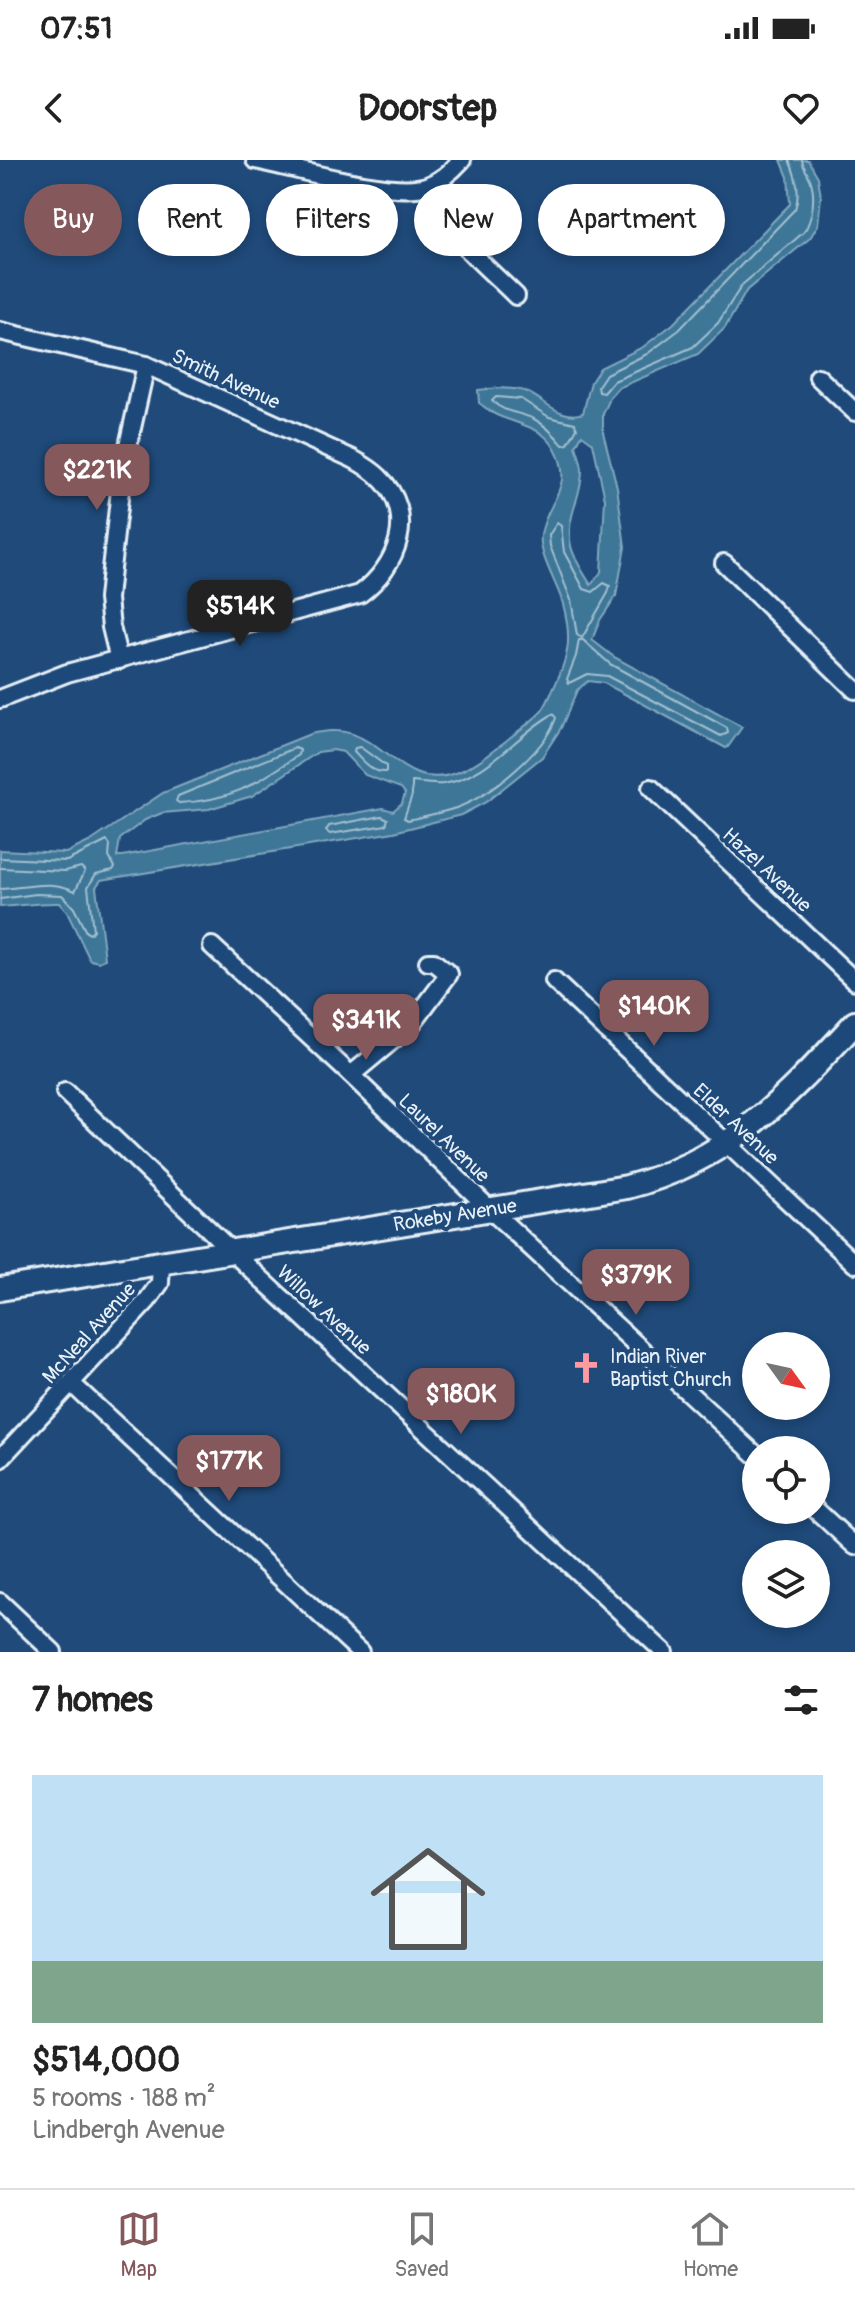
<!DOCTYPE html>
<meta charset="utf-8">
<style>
body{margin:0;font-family:Pangolin,sans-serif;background:#f6f6f6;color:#222;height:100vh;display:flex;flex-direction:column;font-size:30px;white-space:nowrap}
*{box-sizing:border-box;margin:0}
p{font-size:26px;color:#767676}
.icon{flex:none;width:44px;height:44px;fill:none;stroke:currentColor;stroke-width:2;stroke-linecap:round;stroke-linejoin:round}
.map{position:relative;height:1492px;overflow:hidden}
.details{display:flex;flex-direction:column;background:#fff;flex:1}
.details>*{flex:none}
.banner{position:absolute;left:24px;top:24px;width:808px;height:72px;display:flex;gap:16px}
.needle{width:52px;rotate:123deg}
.tools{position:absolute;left:742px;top:1172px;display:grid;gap:16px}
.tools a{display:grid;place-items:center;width:88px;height:88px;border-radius:50%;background:#fff;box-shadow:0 4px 12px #0003;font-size:40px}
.price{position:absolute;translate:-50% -68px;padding:0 18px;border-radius:16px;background:#85585c;color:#fff;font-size:26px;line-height:52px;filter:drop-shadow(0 2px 4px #0008)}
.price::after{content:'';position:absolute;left:50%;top:48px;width:24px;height:18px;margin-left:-12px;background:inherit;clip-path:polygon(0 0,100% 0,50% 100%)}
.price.on{background:#222;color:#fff}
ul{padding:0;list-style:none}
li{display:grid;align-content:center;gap:16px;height:424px;padding:0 32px}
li+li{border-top:2px solid #e0e0e0}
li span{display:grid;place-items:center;height:248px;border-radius:0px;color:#555}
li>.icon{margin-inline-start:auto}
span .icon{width:144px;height:144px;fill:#fffc;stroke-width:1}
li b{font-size:34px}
h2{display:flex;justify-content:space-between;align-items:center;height:96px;padding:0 32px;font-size:34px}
.pill{padding:0 28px;border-radius:36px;background:#fff;box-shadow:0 4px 12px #0003;font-size:28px;line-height:72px}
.pill.on{background:#85585c;color:#fff}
.status{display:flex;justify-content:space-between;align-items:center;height:56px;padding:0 40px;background:#fff;direction:ltr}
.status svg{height:22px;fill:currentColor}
header{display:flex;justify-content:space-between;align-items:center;height:104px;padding:0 32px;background:#fff;font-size:36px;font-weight:700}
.menu{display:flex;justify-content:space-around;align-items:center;height:112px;border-top:2px solid #e0e0e0;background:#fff;font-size:22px;color:#767676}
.menu a{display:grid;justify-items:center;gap:4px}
.menu .on{color:#85585c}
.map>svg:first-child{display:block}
</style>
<div class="status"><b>07:51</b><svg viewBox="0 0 49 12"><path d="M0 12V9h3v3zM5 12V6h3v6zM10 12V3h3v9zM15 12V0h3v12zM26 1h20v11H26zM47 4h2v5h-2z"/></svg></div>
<header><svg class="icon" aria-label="back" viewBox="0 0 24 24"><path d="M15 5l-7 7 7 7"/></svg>Doorstep<svg class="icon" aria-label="heart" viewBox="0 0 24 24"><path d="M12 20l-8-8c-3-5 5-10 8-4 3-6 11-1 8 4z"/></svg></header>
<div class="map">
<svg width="855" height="1492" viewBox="0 0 855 1492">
<rect width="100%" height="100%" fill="#1f4a7a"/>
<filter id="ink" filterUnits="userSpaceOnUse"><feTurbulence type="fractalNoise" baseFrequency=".0125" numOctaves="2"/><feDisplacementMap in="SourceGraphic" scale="16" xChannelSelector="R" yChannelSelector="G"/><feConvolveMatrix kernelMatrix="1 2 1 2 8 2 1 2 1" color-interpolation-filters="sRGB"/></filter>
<g filter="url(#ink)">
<path fill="#3e7697" stroke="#82a7be" stroke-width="2" fill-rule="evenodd" d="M 781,0 L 808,0 L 818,17 L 821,37 L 818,65 L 810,78 L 747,130 L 725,168 L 698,194 L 618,228 L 611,236 L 603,254 L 603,272 L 617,327 L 625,387 L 616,436 L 600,460 L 592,480 L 614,497 L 742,567 L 728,587 L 726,588 L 604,523 L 588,521 L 577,530 L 561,568 L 542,597 L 486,642 L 461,655 L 394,672 L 101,720 L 96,727 L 105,799 L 99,802 L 90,800 L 67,752 L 59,743 C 39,742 20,746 0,747 L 0,690 L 66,693 L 91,681 L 163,633 L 310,574 C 324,571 338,569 352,574 C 390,587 408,630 456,613 C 475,606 491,592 507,580 C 518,571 530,563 540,553 C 546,547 548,539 552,532 C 568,498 573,481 563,444 C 558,425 538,394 541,375 C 546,341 576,327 555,289 C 543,267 520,265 499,256 C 491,253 485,247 479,243 L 478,230 C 492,228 511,227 524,231 C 544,238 559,261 583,253 L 591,222 L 600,208 L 643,187 L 673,164 L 790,44 L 788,17 ZM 582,275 L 593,283 L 605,339 L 601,412 L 591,425 C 584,414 574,399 571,386 C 565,358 582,337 582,311 C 582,302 578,294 576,286 ZM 333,590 L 343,592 L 365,615 L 401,628 L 405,633 L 402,643 L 393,651 L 383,648 L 117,697 L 120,679 L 145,660 L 162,653 L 209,649 L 252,636 L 318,592 Z"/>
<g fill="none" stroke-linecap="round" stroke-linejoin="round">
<g stroke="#a4c0d1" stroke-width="2">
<path d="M 789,0 C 796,15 801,33 795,49 L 679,170 L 647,194 L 606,214 L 598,226 L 599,232 L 604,233 L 614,221 L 693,187 L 718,163 L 742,125 L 804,72 C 813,58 816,35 810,19 C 807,11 803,8 802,0"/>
<path d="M 496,237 L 521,239 L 549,257 L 575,263 L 577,268 L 568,284 L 563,285 C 555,275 547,266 534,259 C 520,252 504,253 492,241 Z"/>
<polygon points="557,363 561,366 564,392 584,429 593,432 604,423 610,426 608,433 582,478 577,475 571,440 550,386 549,375"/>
<polygon points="579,480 583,480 610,504 727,568 728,573 721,576 607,516 587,514 569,523 567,519 576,496"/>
<path d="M 553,554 L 556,558 C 544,592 490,636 456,648 C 441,653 424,656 408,660 L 404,658 L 412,635 L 412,622 C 422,623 432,625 443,624 C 489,617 515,575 553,554 Z"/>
<path d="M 360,587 L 386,606 L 386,612 C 372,613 363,602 354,592 L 355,588 Z"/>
<path d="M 295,588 L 300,590 L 299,595 C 255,624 234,640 179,643 L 176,641 L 178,636 Z"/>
<polygon points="382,656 388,659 386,665 330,674 326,671 329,666"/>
<polyline points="0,698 67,701 107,681 110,685 109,697 115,707 113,710 96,714 88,727 93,770 90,774 86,772 74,748 62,735 36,734 0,739"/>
<path d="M 0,708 L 65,711 L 81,707 L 85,711 L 75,731 C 50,719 27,728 0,729"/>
</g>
<defs>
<g id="street">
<path d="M 255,0 C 294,8 392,37 427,26 C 441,21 453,10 462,0"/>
<path d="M 428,26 C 442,73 482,102 516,136"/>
<path d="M 0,171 L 146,205 L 353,299 C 362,304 372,310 379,317 C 418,354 398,406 360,434 L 67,513 L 0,539"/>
<polyline points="818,217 855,252"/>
<polyline points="724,403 855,530"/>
<polyline points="119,500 111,467 108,439 111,409 122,313 146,205"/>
<polyline points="651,628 855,821"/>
<polyline points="212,786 351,915 498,1057 756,1295"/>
<polyline points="554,821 855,1104"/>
<polyline points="351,915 411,865 449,814 434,802 428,802"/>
<polyline points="65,932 241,1100 664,1492"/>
<polyline points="71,1223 360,1492"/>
<polyline points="0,1299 147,1141 160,1123 161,1103"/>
<polyline points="816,1350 855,1386"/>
<polyline points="0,1442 53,1492"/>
</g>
<path id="secondary" d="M 0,1129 L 627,1027 C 729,1001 786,937 855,863"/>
</defs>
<use href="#street" stroke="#e8f1f8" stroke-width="22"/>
<use href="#secondary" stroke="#e8f1f8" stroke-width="28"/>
<use href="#street" stroke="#1f4a7a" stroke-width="16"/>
<use href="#secondary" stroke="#1f4a7a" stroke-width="22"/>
</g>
</g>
<defs>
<symbol id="church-bare" viewBox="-9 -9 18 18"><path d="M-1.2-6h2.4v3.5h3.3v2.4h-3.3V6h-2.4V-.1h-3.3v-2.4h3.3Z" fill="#ff9aa2" stroke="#1f4a7a" stroke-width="2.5" paint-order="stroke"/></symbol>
</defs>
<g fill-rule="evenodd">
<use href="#church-bare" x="564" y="1186" width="44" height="44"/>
</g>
<g text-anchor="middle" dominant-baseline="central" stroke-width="8" stroke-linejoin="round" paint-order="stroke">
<g font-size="20" fill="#e8f1f8" stroke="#1f4a7a">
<text transform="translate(226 219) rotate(25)">Smith Avenue</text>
<text transform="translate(767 710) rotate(43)">Hazel Avenue</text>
<text transform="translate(736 964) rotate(43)">Elder Avenue</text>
<text transform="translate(444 978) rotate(44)">Laurel Avenue</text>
<text transform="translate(455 1055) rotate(-9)">Rokeby Avenue</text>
<text transform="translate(324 1150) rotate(43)">Willow Avenue</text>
<text transform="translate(89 1173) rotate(-48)">McNeal Avenue</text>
</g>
<g font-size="20" fill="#e8f1f8" stroke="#1f4a7a" text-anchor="start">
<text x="610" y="1196">Indian River<tspan x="610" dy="23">Baptist Church</tspan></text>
</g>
</g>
</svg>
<div class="tools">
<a><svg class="needle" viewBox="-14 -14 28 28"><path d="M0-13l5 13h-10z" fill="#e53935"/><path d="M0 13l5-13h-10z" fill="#767676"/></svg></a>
<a><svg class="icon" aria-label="locate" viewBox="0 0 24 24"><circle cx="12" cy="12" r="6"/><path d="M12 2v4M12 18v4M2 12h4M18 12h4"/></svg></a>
<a><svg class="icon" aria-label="layers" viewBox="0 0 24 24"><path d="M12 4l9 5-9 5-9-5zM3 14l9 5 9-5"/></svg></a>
</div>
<b class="price" style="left:97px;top:352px">$221K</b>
<b class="price on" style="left:240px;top:488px">$514K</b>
<b class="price" style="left:654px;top:888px">$140K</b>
<b class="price" style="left:366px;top:902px">$341K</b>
<b class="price" style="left:636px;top:1157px">$379K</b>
<b class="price" style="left:461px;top:1276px">$180K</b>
<b class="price" style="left:229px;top:1343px">$177K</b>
<div class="banner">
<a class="pill on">Buy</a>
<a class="pill">Rent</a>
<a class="pill">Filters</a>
<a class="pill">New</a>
<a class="pill">Apartment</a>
</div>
</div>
<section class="details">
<h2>7 homes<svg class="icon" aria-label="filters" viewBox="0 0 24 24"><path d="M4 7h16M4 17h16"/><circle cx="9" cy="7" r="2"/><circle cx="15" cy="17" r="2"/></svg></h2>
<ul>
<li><span style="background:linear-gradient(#bfe0f5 75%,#7fa58c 0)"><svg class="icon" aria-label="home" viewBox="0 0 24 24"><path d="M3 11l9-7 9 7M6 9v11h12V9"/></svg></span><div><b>$514,000</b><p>5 rooms · 188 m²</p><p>Lindbergh Avenue</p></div></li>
</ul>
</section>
<nav class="menu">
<a class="on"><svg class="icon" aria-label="map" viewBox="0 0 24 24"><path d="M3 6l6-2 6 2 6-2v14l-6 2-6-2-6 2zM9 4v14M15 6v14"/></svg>Map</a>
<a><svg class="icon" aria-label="saved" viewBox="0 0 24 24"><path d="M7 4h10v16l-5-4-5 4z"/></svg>Saved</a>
<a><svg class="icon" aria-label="home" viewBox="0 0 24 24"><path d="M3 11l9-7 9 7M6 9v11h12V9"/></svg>Home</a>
</nav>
